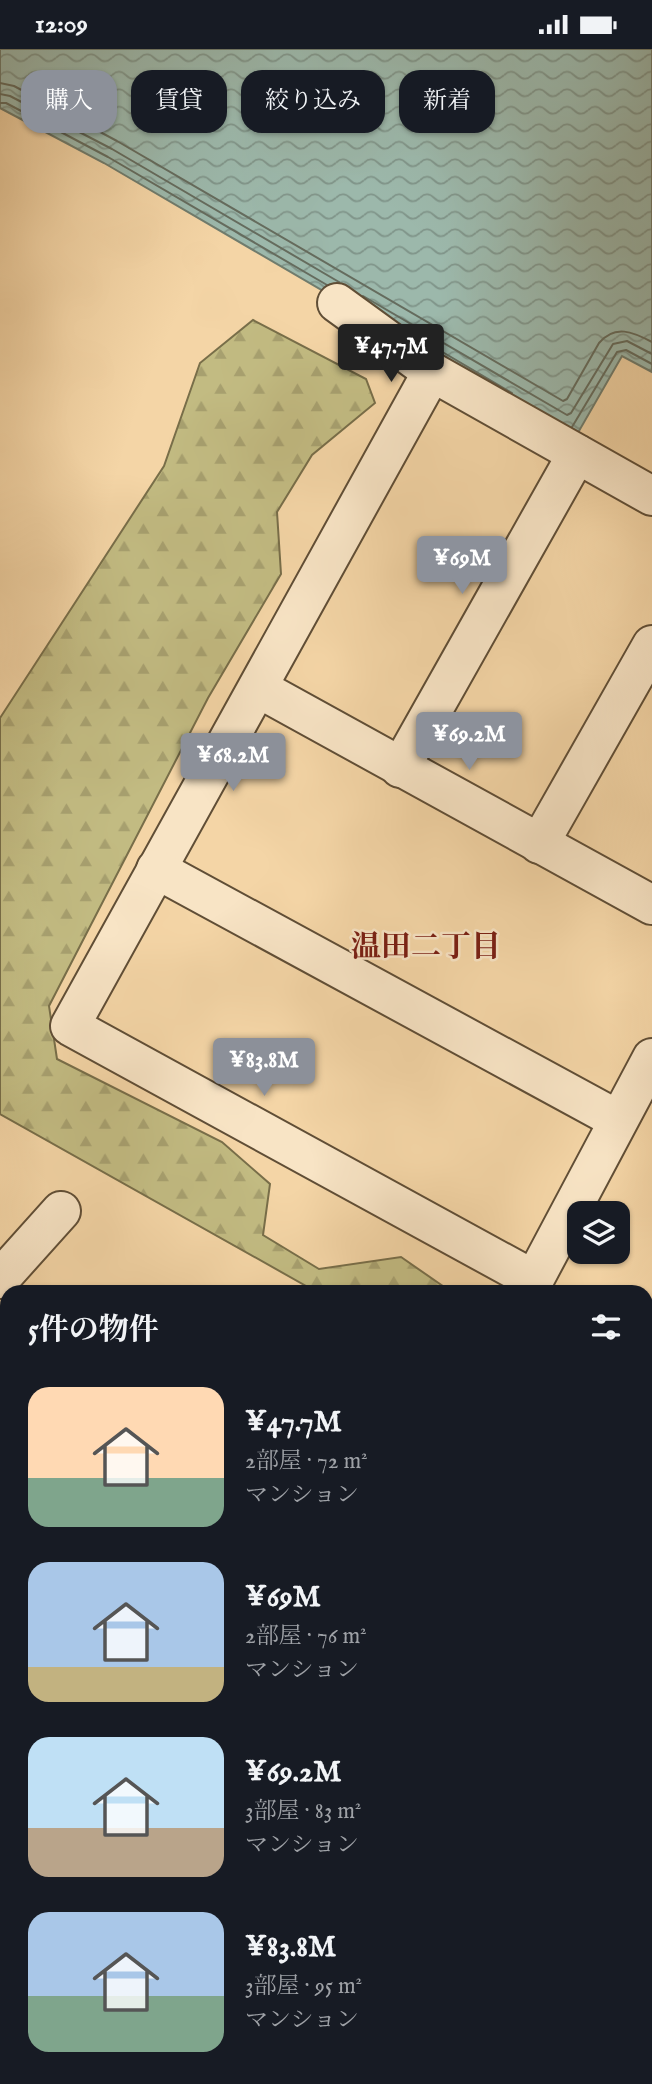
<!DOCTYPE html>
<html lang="ja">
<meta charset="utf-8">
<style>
body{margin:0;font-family:"IM FELL English","Noto Serif JP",serif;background:#242831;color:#f1f3f6;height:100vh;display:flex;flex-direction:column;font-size:26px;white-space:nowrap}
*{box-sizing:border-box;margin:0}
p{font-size:23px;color:#9ea1a6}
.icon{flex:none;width:38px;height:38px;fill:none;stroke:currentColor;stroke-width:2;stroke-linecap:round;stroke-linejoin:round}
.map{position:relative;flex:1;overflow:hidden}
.panel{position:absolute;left:0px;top:1236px;width:653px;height:800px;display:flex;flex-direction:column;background:#171b24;border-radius:21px 21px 0 0;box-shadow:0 2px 5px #0004}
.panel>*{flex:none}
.hud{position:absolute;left:21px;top:21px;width:611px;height:63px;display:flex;gap:14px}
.fabs{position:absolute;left:567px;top:1152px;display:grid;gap:14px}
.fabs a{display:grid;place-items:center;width:63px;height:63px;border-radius:14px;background:#171b24;box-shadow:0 2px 5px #0004;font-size:35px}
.price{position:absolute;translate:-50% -60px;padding:0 16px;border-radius:7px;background:#8c9099;color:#fff;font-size:23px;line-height:46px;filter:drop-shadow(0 2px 4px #0008)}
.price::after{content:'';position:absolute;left:50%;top:42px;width:21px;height:16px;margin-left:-10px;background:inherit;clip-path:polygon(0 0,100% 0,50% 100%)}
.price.current{background:#222;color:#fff}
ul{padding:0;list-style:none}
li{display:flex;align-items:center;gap:21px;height:175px;padding:0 28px}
li span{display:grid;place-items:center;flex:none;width:196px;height:140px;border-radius:21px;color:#555}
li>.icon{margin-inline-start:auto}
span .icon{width:84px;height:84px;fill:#fffc;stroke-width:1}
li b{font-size:30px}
h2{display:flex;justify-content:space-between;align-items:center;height:84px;padding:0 28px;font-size:30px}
.chip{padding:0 24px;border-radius:21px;background:#171b24;box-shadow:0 2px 5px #0004;font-size:24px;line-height:63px}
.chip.current{background:#8c9099;color:#fff}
.status{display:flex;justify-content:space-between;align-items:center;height:49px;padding:0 35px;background:#171b24;direction:ltr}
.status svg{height:19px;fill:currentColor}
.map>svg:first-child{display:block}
</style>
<div class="status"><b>12:09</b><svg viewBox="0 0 49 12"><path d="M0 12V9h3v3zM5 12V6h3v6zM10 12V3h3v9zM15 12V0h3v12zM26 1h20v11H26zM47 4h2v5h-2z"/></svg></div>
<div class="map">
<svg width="652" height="2035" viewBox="0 0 652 2035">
<defs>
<pattern id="forest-firs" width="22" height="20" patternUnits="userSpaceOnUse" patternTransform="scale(1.75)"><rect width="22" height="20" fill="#c2bb82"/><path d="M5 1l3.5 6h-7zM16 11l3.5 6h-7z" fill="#a7a06f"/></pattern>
<pattern id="water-waves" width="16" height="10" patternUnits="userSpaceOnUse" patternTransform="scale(1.75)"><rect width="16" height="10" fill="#9cb8ab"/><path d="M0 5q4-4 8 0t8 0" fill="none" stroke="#80958a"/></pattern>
</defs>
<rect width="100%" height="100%" fill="#f4d5a6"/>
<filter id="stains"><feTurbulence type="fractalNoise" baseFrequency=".00286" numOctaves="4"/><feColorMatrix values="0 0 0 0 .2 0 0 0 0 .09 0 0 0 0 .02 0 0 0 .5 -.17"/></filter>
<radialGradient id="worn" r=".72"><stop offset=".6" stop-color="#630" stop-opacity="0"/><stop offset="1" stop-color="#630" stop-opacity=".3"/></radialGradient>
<polygon fill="url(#forest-firs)" stroke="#786e49" stroke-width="2" points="253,271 366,330 375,354 312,406 277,463 281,525 208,649 49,957 57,1010 222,1093 270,1135 263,1186 319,1220 401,1208 450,1242 315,1242 0,1065 0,669 164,417 200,314"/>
<polygon fill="url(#water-waves)" stroke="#707c6d" stroke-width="2" points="0,0 652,0 652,323 622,307 575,389 104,114 0,59"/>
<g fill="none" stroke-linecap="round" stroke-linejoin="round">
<g stroke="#656c5e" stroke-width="2">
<path d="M 0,34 L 14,37 L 117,92 L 563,352 L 567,350 L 599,294 C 615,275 633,283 652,293"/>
<polyline points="0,45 10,47 112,100 339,233"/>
<polyline points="0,54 6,54 108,108 327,236"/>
<polyline points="363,247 567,366 571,364 613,295 627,292 652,305"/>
<polyline points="434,298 512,344"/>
<polyline points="572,378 617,303 626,301 652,315"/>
</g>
<defs>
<g id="minor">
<polyline points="337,254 432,323"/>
<polyline points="652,447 432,323 70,977 534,1231 652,1009"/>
<polyline points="258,639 652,856"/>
<polyline points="400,719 577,405"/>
<polyline points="539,795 652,596"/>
<polyline points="156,820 618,1071"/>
<polyline points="0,1230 61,1162"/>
<polyline points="646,1732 652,1727"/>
<polyline points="0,1876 7,1882"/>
<polyline points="85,2035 92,2028"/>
<polyline points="311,2035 318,2028"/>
</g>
<g id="major">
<polyline points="646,1347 652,1342"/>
<polyline points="646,1585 652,1580"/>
<polyline points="0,1926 7,1920"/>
<polyline points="267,2035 272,2028"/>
</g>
</defs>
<use href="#minor" stroke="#604e36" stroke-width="42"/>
<use href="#major" stroke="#2e2110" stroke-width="42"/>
<use href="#minor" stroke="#f8e4c5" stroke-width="38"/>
<use href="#major" stroke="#f4d5a6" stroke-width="38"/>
<g stroke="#2e2110" stroke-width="5" stroke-dasharray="12 12" stroke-linecap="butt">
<polyline points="646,1448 652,1443"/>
<polyline points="646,1471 652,1466"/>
<polyline points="0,2035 7,2028"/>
<polyline points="27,2035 35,2028"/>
</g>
</g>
<polygon fill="#b5745c" stroke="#2e2110" stroke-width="2" points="7,1371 7,1562 0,1555 0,1378"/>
<polygon fill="#d3876b" stroke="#2e2110" stroke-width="2" points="7,1371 7,1535 0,1528 0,1378"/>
<g text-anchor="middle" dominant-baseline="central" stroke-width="5" stroke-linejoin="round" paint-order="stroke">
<g font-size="30" font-weight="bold" fill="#7a1f14" stroke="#f8e4c5">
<text x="426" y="899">温田二丁目</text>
</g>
</g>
<rect width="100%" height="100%" filter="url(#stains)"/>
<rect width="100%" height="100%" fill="url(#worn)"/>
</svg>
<div class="fabs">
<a><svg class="icon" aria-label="layers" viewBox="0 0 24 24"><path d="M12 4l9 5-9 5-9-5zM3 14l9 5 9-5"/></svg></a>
</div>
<b class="price current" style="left:391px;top:335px">¥47.7M</b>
<b class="price" style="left:462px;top:547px">¥69M</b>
<b class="price" style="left:469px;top:723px">¥69.2M</b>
<b class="price" style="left:233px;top:744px">¥68.2M</b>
<b class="price" style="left:264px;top:1049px">¥83.8M</b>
<div class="hud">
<a class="chip current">購入</a>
<a class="chip">賃貸</a>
<a class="chip">絞り込み</a>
<a class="chip">新着</a>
</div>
<section class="panel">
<h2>5件の物件<svg class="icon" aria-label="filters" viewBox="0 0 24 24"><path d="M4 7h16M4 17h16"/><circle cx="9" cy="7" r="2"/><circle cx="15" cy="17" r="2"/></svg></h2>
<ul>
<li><span style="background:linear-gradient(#ffd9b3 65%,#7fa58c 0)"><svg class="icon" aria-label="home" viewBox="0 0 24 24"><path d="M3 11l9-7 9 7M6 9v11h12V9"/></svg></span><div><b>¥47.7M</b><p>2部屋 · 72 m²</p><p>マンション</p></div></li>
<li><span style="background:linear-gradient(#a9c7e8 75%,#c2b280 0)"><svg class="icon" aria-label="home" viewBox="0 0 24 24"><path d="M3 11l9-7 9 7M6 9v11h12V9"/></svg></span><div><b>¥69M</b><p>2部屋 · 76 m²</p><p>マンション</p></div></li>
<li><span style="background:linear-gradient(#bfe0f5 65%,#b9a48a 0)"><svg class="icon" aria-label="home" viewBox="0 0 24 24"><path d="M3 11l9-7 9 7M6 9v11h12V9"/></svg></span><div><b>¥69.2M</b><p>3部屋 · 83 m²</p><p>マンション</p></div></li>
<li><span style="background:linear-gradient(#a9c7e8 60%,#7fa58c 0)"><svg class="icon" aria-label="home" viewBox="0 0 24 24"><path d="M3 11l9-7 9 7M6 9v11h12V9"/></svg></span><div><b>¥83.8M</b><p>3部屋 · 95 m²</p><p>マンション</p></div></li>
</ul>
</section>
</div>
